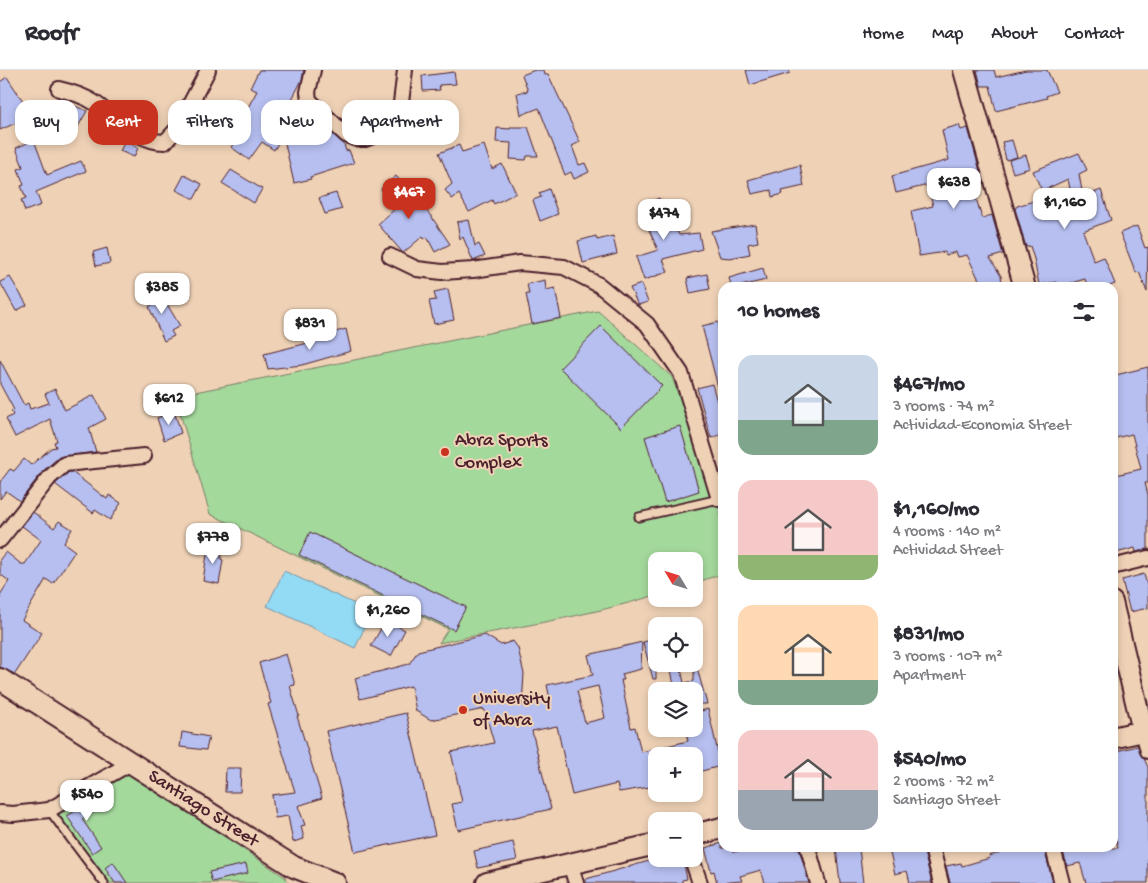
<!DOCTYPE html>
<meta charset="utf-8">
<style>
body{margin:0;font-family:"Gochi Hand",sans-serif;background:#f2f2f3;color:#2b2b33;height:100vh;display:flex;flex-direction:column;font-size:19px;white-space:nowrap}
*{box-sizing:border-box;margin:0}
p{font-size:16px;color:#7c7c81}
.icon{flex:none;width:28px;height:28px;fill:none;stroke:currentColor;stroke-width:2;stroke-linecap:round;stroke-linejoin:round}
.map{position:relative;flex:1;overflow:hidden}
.details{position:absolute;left:718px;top:212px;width:400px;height:570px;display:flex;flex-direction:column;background:#fff;border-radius:15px;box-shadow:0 2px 8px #0003}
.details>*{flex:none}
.hud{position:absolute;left:15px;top:30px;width:475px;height:45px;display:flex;gap:10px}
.needle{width:32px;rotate:308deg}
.buttons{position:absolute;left:648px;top:482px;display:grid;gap:10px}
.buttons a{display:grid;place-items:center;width:55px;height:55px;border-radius:10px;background:#fff;box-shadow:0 2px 8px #0003;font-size:25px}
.price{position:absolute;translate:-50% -42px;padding:0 11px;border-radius:10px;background:#fff;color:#222;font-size:16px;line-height:32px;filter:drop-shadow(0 1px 2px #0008)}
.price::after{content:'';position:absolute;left:50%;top:30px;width:15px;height:11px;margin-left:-8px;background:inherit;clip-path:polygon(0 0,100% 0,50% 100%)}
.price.on{background:#c8321e;color:#fff}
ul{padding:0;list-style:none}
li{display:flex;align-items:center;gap:15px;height:125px;padding:0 20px}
li span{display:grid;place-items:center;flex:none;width:140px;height:100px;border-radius:15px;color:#555}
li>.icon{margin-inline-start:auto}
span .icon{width:60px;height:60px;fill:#fffc;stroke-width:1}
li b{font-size:21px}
h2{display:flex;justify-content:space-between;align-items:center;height:60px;padding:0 20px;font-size:21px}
.chip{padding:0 18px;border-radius:15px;background:#fff;box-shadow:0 2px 8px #0003;font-size:18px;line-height:45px}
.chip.on{background:#c8321e;color:#fff}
header{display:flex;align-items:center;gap:30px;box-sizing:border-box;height:70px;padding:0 25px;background:#fff;border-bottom:1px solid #e1e1e2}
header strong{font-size:24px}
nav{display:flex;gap:28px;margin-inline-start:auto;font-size:18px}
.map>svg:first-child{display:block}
</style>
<header>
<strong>Roofr</strong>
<nav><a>Home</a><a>Map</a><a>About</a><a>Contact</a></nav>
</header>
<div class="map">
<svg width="1148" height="813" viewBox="0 0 1148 813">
<rect width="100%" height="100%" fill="#efd2b6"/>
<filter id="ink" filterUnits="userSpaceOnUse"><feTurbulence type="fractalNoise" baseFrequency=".02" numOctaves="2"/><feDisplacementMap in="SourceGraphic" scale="10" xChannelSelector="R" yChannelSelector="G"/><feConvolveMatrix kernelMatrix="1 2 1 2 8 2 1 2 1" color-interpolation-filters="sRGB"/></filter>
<g filter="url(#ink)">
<g fill="#a4d99c" stroke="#777c64">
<path d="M 598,241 L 672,307 L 719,437 L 722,449 L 722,504 L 694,513 L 694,491 L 656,491 L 656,525 C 586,547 512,557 439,573 L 448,559 L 210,444 L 175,326 Z"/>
<polygon points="126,701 285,807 288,813 109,813 56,743"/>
</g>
<polygon fill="#93dbf4" stroke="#7690a4" points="284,501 372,542 355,578 267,536"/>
<g fill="#b6bff0" stroke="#4a1f2b" fill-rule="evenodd">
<polygon points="259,0 304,0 302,10 291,31 316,49 344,74 346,81 349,80 354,93 310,107 311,109 294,113 283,65 274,80 262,72 249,90 231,77 245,59 238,55 257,21 250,18"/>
<polygon points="535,0 543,0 545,5 548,4 580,72 572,76 579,95 585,93 589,102 574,109 571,102 565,105 539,38 521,45 517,23 528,21 522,5"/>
<polygon points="746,0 789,0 790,3 750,15"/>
<polygon points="977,0 994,0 996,7 1026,0 1047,0 1057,22 1046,26 1047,28 996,41 990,16 981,16"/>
<polygon points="454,2 456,14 439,15 440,20 423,21 422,6"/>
<polygon points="7,7 25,34 28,32 37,51 24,46 25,49 0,60 0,12"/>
<polygon points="73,35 87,41 72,67 56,60 62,46 67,48"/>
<polygon points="959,55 961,60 968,58 980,101 958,108 962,129 975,125 982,148 992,145 1003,184 990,188 1001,206 1003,218 983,218 967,185 958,187 956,182 946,185 945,182 919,186 911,141 933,136 928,115 896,123 892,106 949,90 942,60"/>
<polygon points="510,57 528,57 538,86 527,86 526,90 510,89 511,73 496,72 497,58 510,59"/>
<polygon points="34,70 47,105 81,91 86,101 36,122 41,135 25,141 21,130 26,128 21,116 24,115 18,99 23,97 16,78"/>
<polygon points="1012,70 1017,87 1006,90 1002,72"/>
<polygon points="125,71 138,78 134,87 120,81"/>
<polygon points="459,75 462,82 484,75 492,99 502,94 516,123 494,134 492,130 469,142 459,124 452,129 445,120 452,114 439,83"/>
<polygon points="1079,83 1087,100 1079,104 1083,127 1101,120 1111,150 1083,161 1094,191 1104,187 1115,214 1105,218 1088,218 1085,209 1057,217 1056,212 1039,215 1034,189 1030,176 1026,177 1015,139 1017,136 1037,130 1042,144 1074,139 1068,109 1042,121 1033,101"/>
<polygon points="1026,85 1030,98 1013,103 1009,90"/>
<polygon points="800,95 804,116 782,121 783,124 772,127 771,120 752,124 748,110"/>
<polygon points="231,100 262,119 254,133 222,113"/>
<polygon points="184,105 202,114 194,129 176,120"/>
<polygon points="396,106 431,146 450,174 435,182 427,167 424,169 423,166 403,183 383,160 378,154 396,138 381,119"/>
<polygon points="549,119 558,144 540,151 533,130 541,127 539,123"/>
<polygon points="336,123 342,139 325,144 319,128"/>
<polygon points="659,128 671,154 674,153 679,165 699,163 702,179 663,189 668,202 644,210 636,187 658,180 639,137"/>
<polygon points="469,150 475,176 479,174 485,186 473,191 463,167 460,169 457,152"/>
<polygon points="755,154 758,172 748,174 750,184 730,188 720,187 711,161"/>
<polygon points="1137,156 1145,178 1148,177 1147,222 1139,202 1136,203 1120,163"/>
<polygon points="596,166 597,170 613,166 617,184 583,193 578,171"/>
<polygon points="107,178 110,193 96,196 93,182"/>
<polygon points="763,198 766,210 732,218 729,208"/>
<polygon points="707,204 710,219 690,223 687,208"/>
<polygon points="10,207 27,235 16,241 0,212"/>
<polygon points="545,210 546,220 555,218 561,248 532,254 526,224 529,224 527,214"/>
<polygon points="641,214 648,232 638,235 630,218"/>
<polygon points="158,219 180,256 171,261 174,266 164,271 149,237 152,235 146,225"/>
<polygon points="448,219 454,250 434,254 429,231 436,230 434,222"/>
<polygon points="718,252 722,267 722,320 719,321 702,256"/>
<polygon points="601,256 662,316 621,358 560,298"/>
<polygon points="346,259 351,281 302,295 268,299 264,284 308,273 307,270"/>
<polygon points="0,290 24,335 28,333 30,339 49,333 45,324 55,319 65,340 94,325 106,349 89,358 96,382 59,387 43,401 20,431 6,421 0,429 0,412 10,399 14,401 24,389 31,395 51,378 56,377 54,372 57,371 50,349 15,367 6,349 13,345 11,341 14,340 0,314"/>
<polygon points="1148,297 1148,413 1145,413 1148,425 1148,479 1136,482 1135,478 1112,484 1112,406 1141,399 1132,364 1112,369 1112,306"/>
<polygon points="712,314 722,349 722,364 711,368 697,318"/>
<polygon points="174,341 181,363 164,370 157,348"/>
<polygon points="680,356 699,421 665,432 645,367"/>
<polygon points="69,402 72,402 107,429 109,425 121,433 110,450 95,440 93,443 55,414"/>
<polygon points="33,442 54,458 59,451 72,459 64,473 75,481 53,514 46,509 22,550 42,563 15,604 0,597 0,525 9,511 0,504 0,489 6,482 21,494 25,494 41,470 22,456"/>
<polygon points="310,462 466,537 454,560 299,485"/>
<polygon points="208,477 221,477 221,489 223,490 219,514 203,511"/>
<polygon points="1144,504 1148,519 1148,538 1130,542 1122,510"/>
<polygon points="386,550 405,560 391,586 371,576"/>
<path d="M 485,565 L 501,575 L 513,571 L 518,578 L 524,604 L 522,635 L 550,629 L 547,615 L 593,605 L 588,585 L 642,572 L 641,599 L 622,604 L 624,610 L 621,610 L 631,658 L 635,657 L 641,682 L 688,671 L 685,659 L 694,659 L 694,643 L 708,639 L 721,696 L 694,703 L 694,686 L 656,686 L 656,716 L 619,722 L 617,714 L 572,725 L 557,656 L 532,661 L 551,739 L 458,760 L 452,734 L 462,732 L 451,682 L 494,673 L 484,639 L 431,650 L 416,641 L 411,616 L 360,629 L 355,608 L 409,594 L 418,581 ZM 598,616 L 605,648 L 585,653 L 577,621 Z"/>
<polygon points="656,569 656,609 653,609 643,572"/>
<polygon points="286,584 295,615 290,616 299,646 297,646 322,728 298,736 305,755 301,756 304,769 293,772 288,746 275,748 272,725 295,722 268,634 271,633 259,593"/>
<polygon points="670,594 680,594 684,613 694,611 694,599 697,598 707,634 694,634 694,621 668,621 668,618 674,616"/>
<polygon points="406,643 435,765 355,782 326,661"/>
<polygon points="182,662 209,667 206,680 180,677"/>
<polygon points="1138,676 1148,697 1148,813 1086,813 1080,793 1067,796 1062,778 1118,778 1112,753 1112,682"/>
<polygon points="226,698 241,698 240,722 225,722"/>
<polygon points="102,725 107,734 82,749 101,777 92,783 67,746"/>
<polygon points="513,772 517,790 478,798 474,781"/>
<polygon points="722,773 722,778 732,778 734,782 751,778 799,778 809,813 765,813 761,800 740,806 742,811 717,813 714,801 711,802 705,778"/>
<polygon points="836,778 859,778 863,813 840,813"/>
<polygon points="889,778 923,778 932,813 910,813 907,801 895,804"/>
<polygon points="998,778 1044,778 1053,813 950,813 946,796 961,793 962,796 990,788 989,786 999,783"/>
<polygon points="656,789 683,789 687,809 682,810 682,813 586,813 586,809"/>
<polygon points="113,792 127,813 115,813 105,798"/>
<polygon points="246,794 248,803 212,812 209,802"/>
</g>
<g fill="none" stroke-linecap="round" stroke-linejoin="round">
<defs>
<g id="lane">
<polyline points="639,447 719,429"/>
<polyline points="49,740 104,813"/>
</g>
<g id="street">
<polyline points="313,0 308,22 309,30 346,65 356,69 365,69 388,60 399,49 405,0"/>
<path d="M 59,19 C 72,22 84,26 95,33 C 116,48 138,72 165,72 L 177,59 L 208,0"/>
<polyline points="390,186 417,199 442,202 473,200 520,193 564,197 599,215 647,254 681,303 719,429 722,428"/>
<polyline points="0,470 50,407 65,394 144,386"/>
<polyline points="1112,497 1148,488"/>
<polyline points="1143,661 1148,681"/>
<polyline points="0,743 13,744 49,740 129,694"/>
<polyline points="808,778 818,813"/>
<polyline points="932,778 941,813"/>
<polyline points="1053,778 1062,813"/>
<polyline points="692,789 700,813"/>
<polyline points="570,794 576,813"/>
</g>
<g id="secondary">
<polyline points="964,0 1025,218"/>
<polyline points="1112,532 1143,661"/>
<path id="s1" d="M 0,609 L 294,797 L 335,813"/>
<polyline points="1112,668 1148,660"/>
<polyline points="694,765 722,758"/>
<polyline points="487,813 656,774"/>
</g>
</defs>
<use href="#lane" stroke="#4a1f2b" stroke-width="11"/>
<use href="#street" stroke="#4a1f2b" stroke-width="18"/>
<use href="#secondary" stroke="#4a1f2b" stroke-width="24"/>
<use href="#lane" stroke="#efd2b6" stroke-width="7"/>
<use href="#street" stroke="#efd2b6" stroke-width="14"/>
<use href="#secondary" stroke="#efd2b6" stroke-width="20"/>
</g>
</g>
<g fill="#c8321e" stroke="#efd2b6" stroke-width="2">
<circle cx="445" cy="382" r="5"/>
<circle cx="463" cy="640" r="5"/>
</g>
<g text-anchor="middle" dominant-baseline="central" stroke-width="4" stroke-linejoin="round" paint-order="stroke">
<g font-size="19" fill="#4a1f2b" stroke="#efd2b6" text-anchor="start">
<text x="455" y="371">Abra Sports<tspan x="455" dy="22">Complex</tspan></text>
<text x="473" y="629">University<tspan x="473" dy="22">of Abra</tspan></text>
</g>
<g font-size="19" fill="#4a1f2b" stroke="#efd2b6">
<text stroke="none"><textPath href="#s1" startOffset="241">Santiago Street</textPath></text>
</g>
</g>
</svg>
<div class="buttons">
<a><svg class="needle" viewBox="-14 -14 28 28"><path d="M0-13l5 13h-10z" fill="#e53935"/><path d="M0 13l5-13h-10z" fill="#7c7c81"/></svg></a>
<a><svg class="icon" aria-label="locate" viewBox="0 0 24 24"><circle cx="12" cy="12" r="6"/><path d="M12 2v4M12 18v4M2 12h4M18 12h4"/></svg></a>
<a><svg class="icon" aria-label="layers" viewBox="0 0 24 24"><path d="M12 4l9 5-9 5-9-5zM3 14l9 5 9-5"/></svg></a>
<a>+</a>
<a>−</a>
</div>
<b class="price" style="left:954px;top:140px">$638</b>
<b class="price on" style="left:409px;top:150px">$467</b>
<b class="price" style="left:1065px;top:160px">$1,160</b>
<b class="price" style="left:664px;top:171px">$474</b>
<b class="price" style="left:162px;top:245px">$385</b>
<b class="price" style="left:310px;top:281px">$831</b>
<b class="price" style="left:169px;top:356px">$612</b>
<b class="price" style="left:213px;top:495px">$778</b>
<b class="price" style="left:388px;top:568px">$1,260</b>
<b class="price" style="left:87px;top:752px">$540</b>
<div class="hud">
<a class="chip">Buy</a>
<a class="chip on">Rent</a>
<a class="chip">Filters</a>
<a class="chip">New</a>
<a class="chip">Apartment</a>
</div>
<section class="details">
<h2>10 homes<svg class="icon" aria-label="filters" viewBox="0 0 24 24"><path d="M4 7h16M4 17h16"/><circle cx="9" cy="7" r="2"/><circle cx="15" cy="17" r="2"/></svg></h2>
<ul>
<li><span style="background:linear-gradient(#c9d6e8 65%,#7fa58c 0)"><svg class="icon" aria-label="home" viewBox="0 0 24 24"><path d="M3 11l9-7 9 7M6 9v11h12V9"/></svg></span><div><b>$467/mo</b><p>3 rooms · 74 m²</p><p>Actividad-Economia Street</p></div></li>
<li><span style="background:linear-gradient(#f6c9c9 75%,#8fb573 0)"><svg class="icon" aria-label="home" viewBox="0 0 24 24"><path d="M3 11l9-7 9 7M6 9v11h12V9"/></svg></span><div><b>$1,160/mo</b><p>4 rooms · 140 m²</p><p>Actividad Street</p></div></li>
<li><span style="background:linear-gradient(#ffd9b3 75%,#7fa58c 0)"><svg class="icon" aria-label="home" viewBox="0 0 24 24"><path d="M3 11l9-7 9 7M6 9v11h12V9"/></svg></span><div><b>$831/mo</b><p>3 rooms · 107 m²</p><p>Apartment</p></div></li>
<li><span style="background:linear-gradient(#f6c9c9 60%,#9aa5b1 0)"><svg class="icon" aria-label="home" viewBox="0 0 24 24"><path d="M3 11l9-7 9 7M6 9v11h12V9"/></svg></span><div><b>$540/mo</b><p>2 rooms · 72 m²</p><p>Santiago Street</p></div></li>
</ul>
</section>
</div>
